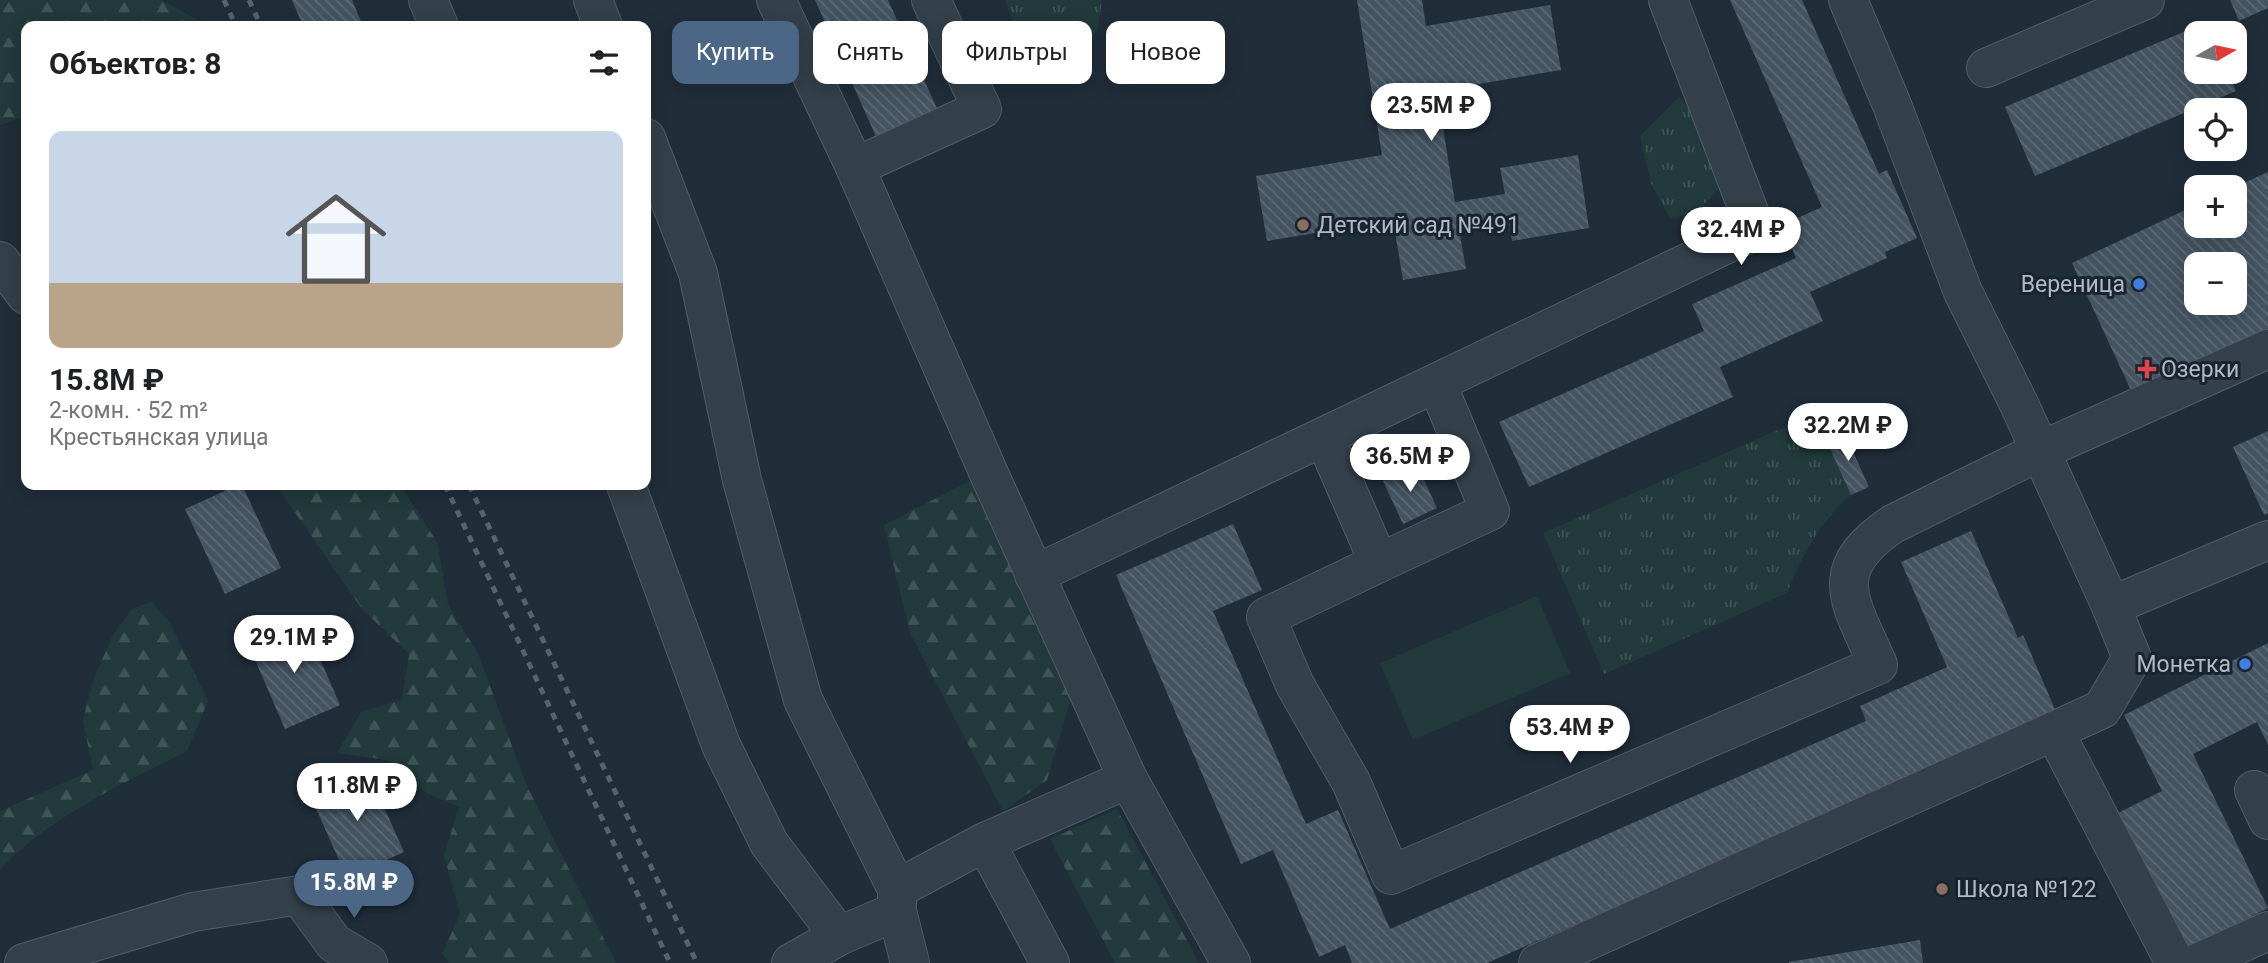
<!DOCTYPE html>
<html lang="ru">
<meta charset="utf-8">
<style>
body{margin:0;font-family:Roboto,sans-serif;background:#f6f6f6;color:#202124;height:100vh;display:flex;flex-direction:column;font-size:26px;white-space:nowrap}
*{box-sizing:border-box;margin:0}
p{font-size:23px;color:#757577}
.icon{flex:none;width:38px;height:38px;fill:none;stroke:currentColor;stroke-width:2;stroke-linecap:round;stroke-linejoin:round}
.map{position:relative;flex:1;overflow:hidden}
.drawer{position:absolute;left:21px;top:21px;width:630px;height:469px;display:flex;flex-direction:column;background:#fff;border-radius:14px;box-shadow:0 4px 18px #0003}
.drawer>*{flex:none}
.top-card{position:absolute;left:672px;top:21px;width:665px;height:63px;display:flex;gap:14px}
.needle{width:46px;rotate:81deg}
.tools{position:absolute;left:2184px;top:21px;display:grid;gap:14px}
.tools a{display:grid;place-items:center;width:63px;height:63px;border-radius:14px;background:#fff;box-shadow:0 4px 18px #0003;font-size:35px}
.price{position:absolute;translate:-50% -60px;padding:0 16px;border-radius:24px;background:#fff;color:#222;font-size:23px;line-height:46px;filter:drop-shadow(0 2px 4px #0008)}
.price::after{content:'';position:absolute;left:50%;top:42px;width:21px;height:16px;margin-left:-10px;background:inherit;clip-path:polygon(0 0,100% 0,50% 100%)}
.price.current{background:#4b6785;color:#fff}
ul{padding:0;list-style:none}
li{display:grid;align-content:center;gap:14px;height:371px;padding:0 28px}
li+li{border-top:2px solid #e0e0e0}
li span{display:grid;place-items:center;height:217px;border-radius:14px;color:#555}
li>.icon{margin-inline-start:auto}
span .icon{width:126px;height:126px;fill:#fffc;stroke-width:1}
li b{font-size:30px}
h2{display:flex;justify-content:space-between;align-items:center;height:84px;padding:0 28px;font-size:30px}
.pill{padding:0 24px;border-radius:14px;background:#fff;box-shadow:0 4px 18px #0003;font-size:24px;line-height:63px}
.pill.current{background:#4b6785;color:#fff}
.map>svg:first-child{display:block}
</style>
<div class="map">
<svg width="2268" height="963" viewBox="0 0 2268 963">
<defs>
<pattern id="grass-tufts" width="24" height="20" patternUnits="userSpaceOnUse" patternTransform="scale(1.75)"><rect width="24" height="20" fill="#223a3b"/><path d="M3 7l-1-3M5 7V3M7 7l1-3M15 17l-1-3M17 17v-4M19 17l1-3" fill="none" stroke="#405456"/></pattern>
<pattern id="forest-firs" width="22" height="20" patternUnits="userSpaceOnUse" patternTransform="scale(1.75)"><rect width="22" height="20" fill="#223a3b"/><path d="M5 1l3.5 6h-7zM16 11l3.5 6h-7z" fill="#405456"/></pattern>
<pattern id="building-back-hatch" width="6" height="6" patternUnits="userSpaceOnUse" patternTransform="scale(1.75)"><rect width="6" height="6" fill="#445461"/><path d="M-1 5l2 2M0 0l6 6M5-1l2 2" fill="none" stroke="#5c6a76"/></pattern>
</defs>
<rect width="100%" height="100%" fill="#202e3a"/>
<g fill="url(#grass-tufts)">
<polygon points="1005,0 1102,0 1098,30 1070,60 1046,66 1029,64"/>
<polygon points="1679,97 1707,127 1724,183 1695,214 1671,219 1651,184 1640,136"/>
<path d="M 1831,407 L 1844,432 L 1826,440 L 1851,495 C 1820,521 1802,555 1787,593 L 1604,674 L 1543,533 Z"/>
</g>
<g fill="url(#forest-firs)">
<polygon points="0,0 161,0 209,26 26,26 26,116 0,125"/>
<polygon points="972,480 1074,687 1047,780 1003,811 910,633 884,525"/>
<polygon points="276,485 400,485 437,542 448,604 479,656 526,784 616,963 450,963 442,954 460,914 444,855 459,807 428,794 387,760 337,753 361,712 402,700 409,654 362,609"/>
<path d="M 152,602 L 170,623 L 208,701 L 187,751 C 123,784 49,816 0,870 L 0,811 L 93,770 L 83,720 L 93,680 L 113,635 L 132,609 Z"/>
<polygon points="1117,809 1199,963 1115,963 1050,839"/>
</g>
<polygon fill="#223a3b" points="1537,596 1570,673 1413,740 1380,663"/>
<g fill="url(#building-back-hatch)" fill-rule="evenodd">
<polygon points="292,0 352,0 363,26 303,26"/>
<polygon points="815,0 888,0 939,113 878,141"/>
<polygon points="1357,0 1422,0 1426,26 1550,5 1561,70 1437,91 1455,202 1505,194 1500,168 1578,155 1589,228 1512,241 1509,222 1459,230 1466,269 1403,280 1393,220 1267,241 1256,176 1382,155"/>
<polygon points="1730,0 1802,0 1879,174 1887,170 1917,238 1885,252 1887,258 1810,292 1823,321 1720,367 1733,397 1529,487 1499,422 1704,331 1692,304 1796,258 1782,225 1822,207"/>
<polygon points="2230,0 2268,0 2268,8 2239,21"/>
<polygon points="2207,22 2211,33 2196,33 2196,72 2228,72 2236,91 2035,176 2005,107"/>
<path d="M 2268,172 L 2268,335 L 2134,397 L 2072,263 L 2196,205 L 2196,226 L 2235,226 L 2235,187 ZM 2196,264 L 2235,264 L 2235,303 L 2196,303 Z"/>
<polygon points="2268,431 2268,513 2264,515 2233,447"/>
<polygon points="1844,432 1869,487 1851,495 1826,440"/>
<polygon points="1417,465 1437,508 1403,524 1383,481"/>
<polygon points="238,485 242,485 281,568 225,594 185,509"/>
<polygon points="1233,524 1262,590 1213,611 1306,824 1338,810 1390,929 1866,721 1860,706 1947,667 1901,562 1971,531 2018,638 2023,635 2057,714 1487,963 1352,963 1345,945 1319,957 1273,850 1241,864 1116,575"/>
<polygon points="304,622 340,705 285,729 249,646"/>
<polygon points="2268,643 2268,745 2257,722 2193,754 2268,908 2186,949 2118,813 2162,791 2124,715"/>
<polygon points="367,769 404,852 347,878 310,795"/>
<polygon points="1920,940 1923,963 1789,963 1789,962"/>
</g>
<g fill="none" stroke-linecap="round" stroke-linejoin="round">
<defs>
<g id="minor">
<polyline points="428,0 439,26"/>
<polyline points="593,0 603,26"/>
<polyline points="776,0 855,167 990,476 1128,779 1231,963"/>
<polyline points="1848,0 1892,105 1963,292 2019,404 2111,606"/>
<polyline points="1986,68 2145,0"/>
<polyline points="646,138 698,273 742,480 803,700 897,889"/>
<polyline points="855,167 982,109 931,0"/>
<polyline points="0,261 26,295"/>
<path d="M 1325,439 L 1379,563 L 1266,617 L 1295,685 L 1351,782 L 1391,875 L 1878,665 C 1851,602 1823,571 1893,524 L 2040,451 L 2268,349"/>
<polyline points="626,485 721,745 769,843 839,936"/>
<polyline points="1379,563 1490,511 1437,384"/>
<polyline points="1034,575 1756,230 1668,0"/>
<polyline points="2254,790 2268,820"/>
<polyline points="985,842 1050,963"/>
<polyline points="897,911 910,963"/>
<polyline points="24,963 193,912 299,895 334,943 368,963"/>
<polyline points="791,963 839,936 897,911 897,889 985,842 1128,779"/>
<polyline points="1538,963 2054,731"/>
<polyline points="2175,963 2054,731 2102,709 2132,658 2111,606 2268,540"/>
<polyline points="2197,963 2268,931"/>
</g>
</defs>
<use href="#minor" stroke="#525d68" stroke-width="40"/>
<use href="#minor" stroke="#34404a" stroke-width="38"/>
<g stroke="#566471" stroke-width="5" stroke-dasharray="7 7" stroke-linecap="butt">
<polyline points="224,0 236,26"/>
<polyline points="249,0 261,26"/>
<polyline points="445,485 670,963"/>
<polyline points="469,485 697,963"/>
</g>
</g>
<g fill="#8d6e63" stroke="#1a242e" stroke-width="2.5">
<circle cx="1303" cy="225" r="7"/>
<circle cx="1942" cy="889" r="7"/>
</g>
<g fill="#3f7fe0" stroke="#1a242e" stroke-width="2.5">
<circle cx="2139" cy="284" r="7"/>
<circle cx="2245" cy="664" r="7"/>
</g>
<path fill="#e0444e" stroke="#1a242e" stroke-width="2.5" d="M2143.5 358.5h7v7h7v7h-7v7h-7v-7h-7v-7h7z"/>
<g text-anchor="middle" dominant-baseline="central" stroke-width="6" stroke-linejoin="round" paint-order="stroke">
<g font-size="23" fill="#afbac6" stroke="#1a242e" text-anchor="start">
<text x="1317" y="225">Детский сад №491</text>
<text x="2125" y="284" text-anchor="end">Вереница</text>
<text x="2161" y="369">Озерки</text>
<text x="2231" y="664" text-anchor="end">Монетка</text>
<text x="1956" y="889">Школа №122</text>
</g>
</g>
</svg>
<div class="tools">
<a><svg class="needle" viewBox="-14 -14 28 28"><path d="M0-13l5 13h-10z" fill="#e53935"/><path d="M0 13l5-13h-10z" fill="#757577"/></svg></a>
<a><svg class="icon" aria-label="locate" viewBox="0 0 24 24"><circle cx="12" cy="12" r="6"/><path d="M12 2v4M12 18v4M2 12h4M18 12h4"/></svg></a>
<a>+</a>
<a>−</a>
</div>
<b class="price" style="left:1431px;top:143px">23.5M ₽</b>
<b class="price" style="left:1741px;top:267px">32.4M ₽</b>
<b class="price" style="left:1848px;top:463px">32.2M ₽</b>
<b class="price" style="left:1410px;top:494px">36.5M ₽</b>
<b class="price" style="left:294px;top:675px">29.1M ₽</b>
<b class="price" style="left:1570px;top:765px">53.4M ₽</b>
<b class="price" style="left:357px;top:823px">11.8M ₽</b>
<b class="price current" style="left:354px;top:920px">15.8M ₽</b>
<div class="top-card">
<a class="pill current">Купить</a>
<a class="pill">Снять</a>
<a class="pill">Фильтры</a>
<a class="pill">Новое</a>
</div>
<section class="drawer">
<h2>Объектов: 8<svg class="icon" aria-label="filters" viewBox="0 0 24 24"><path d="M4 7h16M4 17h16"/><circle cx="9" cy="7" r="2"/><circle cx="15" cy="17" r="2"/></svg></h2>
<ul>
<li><span style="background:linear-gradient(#c9d6e8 70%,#b9a48a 0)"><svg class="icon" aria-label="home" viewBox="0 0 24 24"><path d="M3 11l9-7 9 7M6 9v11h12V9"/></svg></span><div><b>15.8M ₽</b><p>2-комн. · 52 m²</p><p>Крестьянская улица</p></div></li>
</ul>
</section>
</div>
